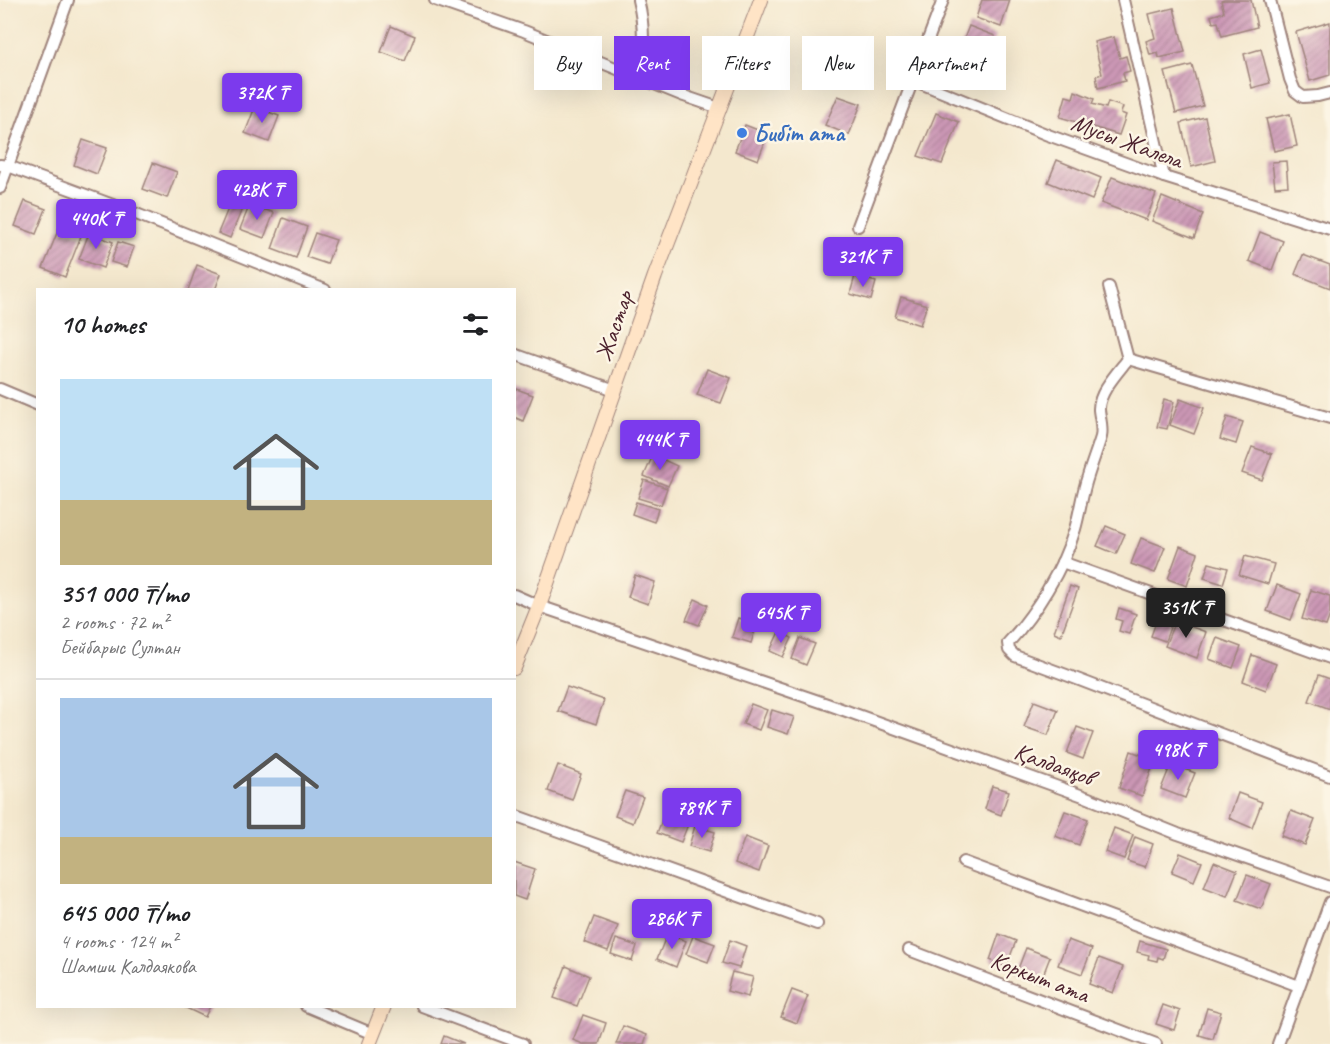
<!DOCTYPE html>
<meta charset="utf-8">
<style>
body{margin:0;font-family:Caveat,sans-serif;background:#f2f2f2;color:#202124;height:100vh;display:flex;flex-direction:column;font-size:22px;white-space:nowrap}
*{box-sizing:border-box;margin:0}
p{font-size:20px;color:#757577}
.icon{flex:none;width:33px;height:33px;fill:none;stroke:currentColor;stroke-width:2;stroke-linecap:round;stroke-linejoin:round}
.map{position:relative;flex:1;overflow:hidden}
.drawer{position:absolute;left:36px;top:288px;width:480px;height:720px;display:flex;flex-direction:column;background:#fff;border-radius:0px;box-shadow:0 6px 24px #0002}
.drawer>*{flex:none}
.guide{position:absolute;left:534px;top:36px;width:570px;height:54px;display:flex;gap:12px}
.price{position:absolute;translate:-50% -51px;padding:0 14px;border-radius:6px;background:#7c3aed;color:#fff;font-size:20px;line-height:39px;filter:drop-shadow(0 2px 3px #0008)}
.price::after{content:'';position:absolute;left:50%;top:36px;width:18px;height:14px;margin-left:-9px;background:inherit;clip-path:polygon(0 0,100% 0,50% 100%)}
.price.active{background:#222;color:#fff}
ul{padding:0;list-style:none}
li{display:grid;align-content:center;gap:12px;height:318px;padding:0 24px}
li+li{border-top:2px solid #e0e0e0}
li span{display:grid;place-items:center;height:186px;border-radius:0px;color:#555}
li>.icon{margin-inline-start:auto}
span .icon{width:108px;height:108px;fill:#fffc;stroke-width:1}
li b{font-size:26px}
h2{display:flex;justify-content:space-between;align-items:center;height:72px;padding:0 24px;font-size:26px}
.chip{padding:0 21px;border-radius:0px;background:#fff;box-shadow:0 6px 24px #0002;font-size:21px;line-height:54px}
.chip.active{background:#7c3aed;color:#fff}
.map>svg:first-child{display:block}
</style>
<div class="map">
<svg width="1330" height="1044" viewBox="0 0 1330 1044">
<defs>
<pattern id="building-hatch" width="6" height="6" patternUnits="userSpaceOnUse" patternTransform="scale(1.5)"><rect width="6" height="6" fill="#cc98b6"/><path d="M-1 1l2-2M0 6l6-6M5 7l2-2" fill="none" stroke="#a87b94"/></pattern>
</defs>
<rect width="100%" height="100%" fill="#fcf5e5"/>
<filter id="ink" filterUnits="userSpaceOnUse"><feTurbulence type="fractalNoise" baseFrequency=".0167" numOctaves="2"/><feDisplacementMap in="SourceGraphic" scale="12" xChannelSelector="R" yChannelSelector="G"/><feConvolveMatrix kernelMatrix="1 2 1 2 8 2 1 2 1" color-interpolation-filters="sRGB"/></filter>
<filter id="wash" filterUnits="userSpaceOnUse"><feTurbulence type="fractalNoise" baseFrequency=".008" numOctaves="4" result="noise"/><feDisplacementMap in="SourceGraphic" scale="24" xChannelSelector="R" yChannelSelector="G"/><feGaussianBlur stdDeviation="1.35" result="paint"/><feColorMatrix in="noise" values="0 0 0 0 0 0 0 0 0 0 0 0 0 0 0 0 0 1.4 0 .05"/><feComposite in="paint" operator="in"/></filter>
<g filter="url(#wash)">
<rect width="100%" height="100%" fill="#f4e8ce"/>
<g id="blocks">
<g fill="url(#building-hatch)">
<polygon points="982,0 1010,0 1001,27 976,18"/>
<polygon points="1224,0 1251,0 1257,27 1222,36 1218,22 1213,23 1211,16 1224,12 1221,1"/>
<polygon points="1174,8 1185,52 1159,58 1158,53 1150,55 1146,41 1155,38 1149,14"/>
<polygon points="1330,22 1330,75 1310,81 1296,32"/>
<polygon points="391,26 415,36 405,61 381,52"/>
<polygon points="969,26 995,36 979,79 952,69"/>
<polygon points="1114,37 1120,58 1126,56 1130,71 1123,73 1125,81 1098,88 1096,76 1102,74 1094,42"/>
<polygon points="1261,49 1270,83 1252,88 1244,54"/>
<polygon points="1192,65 1203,106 1176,113 1165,72"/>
<polygon points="1075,91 1094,99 1092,104 1106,108 1108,102 1123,107 1121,113 1126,115 1119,135 1060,117 1066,96 1073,98"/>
<polygon points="838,96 861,104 849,135 825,125"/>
<polygon points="255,107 279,116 269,142 245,133"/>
<polygon points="936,113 959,122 942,164 918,156"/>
<polygon points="1290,114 1297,146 1274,151 1266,119"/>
<polygon points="1205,117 1215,161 1191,167 1181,123"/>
<polygon points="745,125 768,134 758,160 735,151"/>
<polygon points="83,140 107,148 97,174 74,165"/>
<polygon points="1057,160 1101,178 1092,200 1048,182"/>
<polygon points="1286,161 1288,186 1275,187 1272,162"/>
<polygon points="153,163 177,172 167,198 143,189"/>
<polygon points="1112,177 1156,194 1146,220 1101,203"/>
<polygon points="1162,197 1203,214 1194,238 1152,221"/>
<polygon points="232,199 244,204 230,238 218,233"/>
<polygon points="25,201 46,209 36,234 15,226"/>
<polygon points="250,204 274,213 264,238 240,229"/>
<polygon points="283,218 307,227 296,258 272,249"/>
<polygon points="59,228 81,236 65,277 43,268"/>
<polygon points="1260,232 1283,241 1272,270 1249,261"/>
<polygon points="89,233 113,242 103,268 79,259"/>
<polygon points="315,233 336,240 327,264 306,257"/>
<polygon points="118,242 134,247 127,267 111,262"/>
<polygon points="1303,255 1330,265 1330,288 1295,274"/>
<polygon points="197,265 221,274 215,290 188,290"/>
<polygon points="855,276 876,282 871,300 850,294"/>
<polygon points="901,297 927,305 920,325 895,317"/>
<polygon points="707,369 731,378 721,403 697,395"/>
<polygon points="514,388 533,395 523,421 514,417"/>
<polygon points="1164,399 1174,402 1167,429 1157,427"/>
<polygon points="1180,399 1204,408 1194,434 1170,425"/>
<polygon points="1227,417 1243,422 1236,444 1220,439"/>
<polygon points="1252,447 1272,454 1262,480 1242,473"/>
<polygon points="653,455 677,466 668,486 644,476"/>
<polygon points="644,480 667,488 661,505 638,498"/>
<polygon points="636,502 658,509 654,522 632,514"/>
<polygon points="1106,526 1125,534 1116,554 1097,546"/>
<polygon points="1141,538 1165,547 1155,573 1131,564"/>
<polygon points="1180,546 1198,553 1187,586 1168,579"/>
<polygon points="1245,556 1274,564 1268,584 1239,575"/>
<polygon points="1209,563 1228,568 1223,584 1204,578"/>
<polygon points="635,575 655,582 648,604 628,597"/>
<polygon points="1277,585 1301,594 1291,620 1267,611"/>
<polygon points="1070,586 1078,589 1061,635 1054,632"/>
<polygon points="1311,590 1330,596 1330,615 1326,626 1302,619"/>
<polygon points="695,599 708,605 699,625 686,620"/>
<polygon points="1119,608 1136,614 1129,634 1119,631 1122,621 1116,619"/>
<polygon points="1158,617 1172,622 1165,641 1151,636"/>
<polygon points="738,618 757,624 751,643 732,637"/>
<polygon points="1175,621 1206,632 1197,658 1165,646"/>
<polygon points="779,632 792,638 783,657 770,651"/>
<polygon points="800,638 815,644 806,665 792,659"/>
<polygon points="1217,638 1241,647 1233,668 1209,659"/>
<polygon points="1252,655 1276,664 1266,690 1243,681"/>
<polygon points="1319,675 1330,679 1330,709 1309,701"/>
<polygon points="567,687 604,700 596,724 558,711"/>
<polygon points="1034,701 1058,710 1048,735 1024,727"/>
<polygon points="751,704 767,710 759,730 743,724"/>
<polygon points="772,710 794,717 788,734 767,727"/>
<polygon points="1077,727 1093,733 1083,759 1067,753"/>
<polygon points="1131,751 1155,760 1142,796 1119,788"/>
<polygon points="1171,764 1195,773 1185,798 1161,789"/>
<polygon points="558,765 581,774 572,800 548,791"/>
<polygon points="992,786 1009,791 1001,815 985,809"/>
<polygon points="625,791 643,797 633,823 615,816"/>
<polygon points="1238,793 1262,802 1252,828 1229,818"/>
<polygon points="667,808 691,817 681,842 657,833"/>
<polygon points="1065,811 1088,819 1079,845 1055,836"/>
<polygon points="1291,811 1315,820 1305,845 1281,836"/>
<polygon points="695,826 715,832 709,852 689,846"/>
<polygon points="1114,828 1133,835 1124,859 1105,852"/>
<polygon points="745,837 768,846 759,872 735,863"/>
<polygon points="1135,837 1153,844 1145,867 1127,861"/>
<polygon points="1180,853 1202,862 1194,881 1172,872"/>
<polygon points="514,862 535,869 525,900 514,896"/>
<polygon points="1214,862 1237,871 1227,896 1204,887"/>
<polygon points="1247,875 1271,884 1261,909 1237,900"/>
<polygon points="594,917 618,926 608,951 584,942"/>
<polygon points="667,934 686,941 676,967 657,959"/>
<polygon points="999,934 1016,941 1006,967 990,960"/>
<polygon points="693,936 715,944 708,962 686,954"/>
<polygon points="616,939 637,946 632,961 611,954"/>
<polygon points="730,940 746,946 739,968 722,963"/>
<polygon points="1068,940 1092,949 1082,974 1058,965"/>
<polygon points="1140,941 1166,949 1163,959 1158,957 1157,961 1148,959 1149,955 1137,952"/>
<polygon points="1026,948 1050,957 1040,983 1016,974"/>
<polygon points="1099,958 1123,967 1113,993 1089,984"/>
<polygon points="566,966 589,976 577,1006 554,998"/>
<polygon points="732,972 753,977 748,997 727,991"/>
<polygon points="792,990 808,996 797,1023 781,1017"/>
<polygon points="1163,1005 1180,1011 1174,1030 1156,1024"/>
<polygon points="182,1006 210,1006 205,1017"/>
<polygon points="1207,1008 1221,1012 1213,1039 1199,1035"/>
<polygon points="583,1015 606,1023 599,1044 583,1044 573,1040"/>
<polygon points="623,1026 647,1035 644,1044 616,1044"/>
<polygon points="444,1036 464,1044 441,1044"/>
</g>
</g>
</g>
<g filter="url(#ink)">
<use href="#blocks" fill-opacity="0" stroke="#9f847c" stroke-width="1.5"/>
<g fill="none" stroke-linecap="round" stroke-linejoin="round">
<defs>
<g id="street">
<polyline points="435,0 524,31 684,96 719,108"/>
<path d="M 638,0 C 645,27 644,50 639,77"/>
<polyline points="1123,0 1164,177"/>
<polyline points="1270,0 1290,79 1295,91 1303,97 1318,96 1330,93"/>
<polyline points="913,80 1048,135 1164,177 1330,229"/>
<polyline points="0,165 8,166 129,211 325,290"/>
<polyline points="0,188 68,0"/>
<polyline points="858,226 943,0"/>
<polyline points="1109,287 1128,359"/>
<polyline points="514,354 615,390"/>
<path d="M 1128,359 C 1118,372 1098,393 1099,410 C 1100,419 1103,427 1101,437 C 1097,450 1092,463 1088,476 C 1082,493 1080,512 1075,529 C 1063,569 1036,613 1008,643 L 1009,650 L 1015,656 L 1069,676 L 1330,776"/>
<polyline points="1128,359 1330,418"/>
<polyline points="0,389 38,405"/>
<polyline points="1062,562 1330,658"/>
<polyline points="514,595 539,606 827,704 1086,797 1178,834 1330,887"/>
<polyline points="514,815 817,924"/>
<polyline points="963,862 1299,986"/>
<polyline points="909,950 1156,1044"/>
<polyline points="306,1006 373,1034"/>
<polyline points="422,1006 523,1044"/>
<polyline points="1278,1044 1330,902"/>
</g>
<g id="secondary">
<polyline points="514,668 539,606 655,276 761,0"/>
<polyline points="369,1044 384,1006"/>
</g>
</defs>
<use href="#street" stroke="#9f847c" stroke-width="14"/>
<use href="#secondary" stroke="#9f847c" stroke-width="16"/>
<use href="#street" stroke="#fff" stroke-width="10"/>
<use href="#secondary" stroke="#ffe4c6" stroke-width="14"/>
</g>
</g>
<circle fill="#3f7fe0" stroke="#fcf5e5" stroke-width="2" cx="742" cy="133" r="6"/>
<g text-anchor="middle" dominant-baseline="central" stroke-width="5" stroke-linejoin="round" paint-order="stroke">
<g font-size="24" font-weight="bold" fill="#366cbe" stroke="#fcf5e5" text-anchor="start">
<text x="754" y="133">Бибіт ата</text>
</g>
<g font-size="24" fill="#4a1f2b" stroke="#fcf5e5">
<text transform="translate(1127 141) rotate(20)">Мусы Жалела</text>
<text transform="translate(614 326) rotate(-71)">Жастар</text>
<text transform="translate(1054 764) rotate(20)">Қалдаяқов</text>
<text transform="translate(1040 977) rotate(21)">Коркыт ата</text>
</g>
</g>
</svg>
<b class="price" style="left:262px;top:124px">372K ₸</b>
<b class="price" style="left:257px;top:221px">428K ₸</b>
<b class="price" style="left:96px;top:250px">440K ₸</b>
<b class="price" style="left:863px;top:288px">321K ₸</b>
<b class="price" style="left:660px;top:471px">444K ₸</b>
<b class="price active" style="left:1186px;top:639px">351K ₸</b>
<b class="price" style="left:781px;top:644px">645K ₸</b>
<b class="price" style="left:1178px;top:781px">498K ₸</b>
<b class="price" style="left:702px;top:839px">789K ₸</b>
<b class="price" style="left:672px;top:950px">286K ₸</b>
<div class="guide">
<a class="chip">Buy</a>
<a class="chip active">Rent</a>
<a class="chip">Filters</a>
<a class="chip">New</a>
<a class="chip">Apartment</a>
</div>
<section class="drawer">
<h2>10 homes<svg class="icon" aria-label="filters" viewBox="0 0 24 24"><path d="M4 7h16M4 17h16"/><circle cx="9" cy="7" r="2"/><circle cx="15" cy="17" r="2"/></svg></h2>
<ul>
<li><span style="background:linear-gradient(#bfe0f5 65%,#c2b280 0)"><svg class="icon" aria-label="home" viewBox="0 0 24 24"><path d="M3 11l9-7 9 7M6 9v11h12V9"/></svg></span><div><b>351 000 ₸/mo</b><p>2 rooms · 72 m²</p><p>Бейбарыс Султан</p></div></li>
<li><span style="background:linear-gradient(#a9c7e8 75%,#c2b280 0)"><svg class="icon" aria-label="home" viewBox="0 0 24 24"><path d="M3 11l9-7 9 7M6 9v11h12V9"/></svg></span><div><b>645 000 ₸/mo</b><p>4 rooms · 124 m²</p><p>Шамши Калдаякова</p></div></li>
</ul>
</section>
</div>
